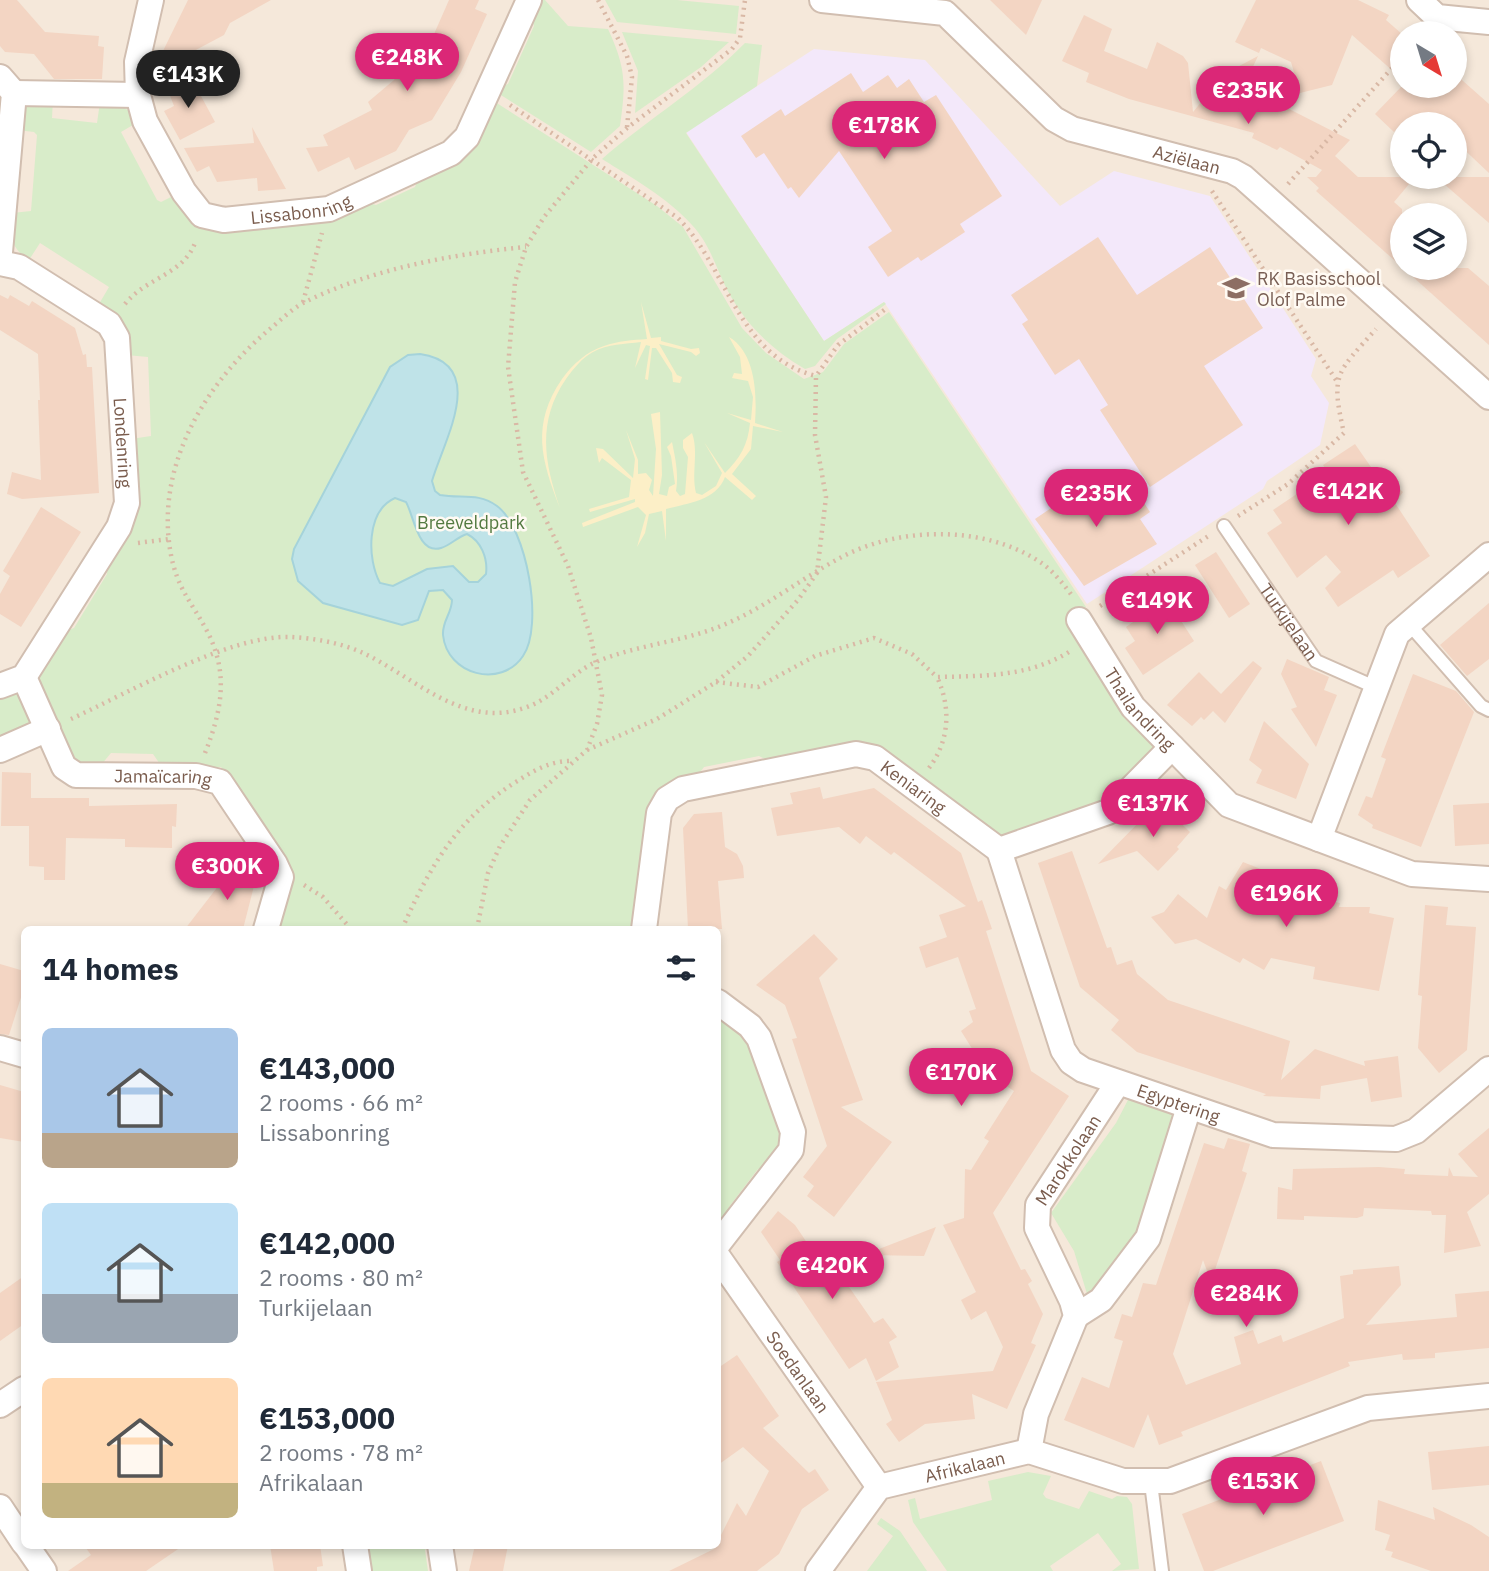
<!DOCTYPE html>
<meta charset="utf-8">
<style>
body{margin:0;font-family:"IBM Plex Sans",sans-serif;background:#f2f2f3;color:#1f2937;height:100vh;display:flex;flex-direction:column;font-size:26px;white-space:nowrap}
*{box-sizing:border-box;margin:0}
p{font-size:23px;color:#747a83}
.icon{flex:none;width:38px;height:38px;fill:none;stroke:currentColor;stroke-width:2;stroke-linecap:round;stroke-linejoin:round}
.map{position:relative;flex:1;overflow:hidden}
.panel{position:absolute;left:21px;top:926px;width:700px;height:623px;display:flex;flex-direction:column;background:#fff;border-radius:10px;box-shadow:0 4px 10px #0003}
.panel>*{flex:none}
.needle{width:46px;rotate:142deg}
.tools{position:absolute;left:1390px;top:21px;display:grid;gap:14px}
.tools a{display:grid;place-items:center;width:77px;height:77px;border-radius:50%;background:#fff;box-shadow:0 4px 10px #0003;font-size:35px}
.price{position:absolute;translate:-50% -60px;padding:0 16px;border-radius:24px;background:#db2777;color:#fff;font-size:23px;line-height:46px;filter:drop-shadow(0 2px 4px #0008)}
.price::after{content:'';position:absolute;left:50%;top:42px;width:21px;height:16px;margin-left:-10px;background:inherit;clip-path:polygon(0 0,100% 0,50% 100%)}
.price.current{background:#222;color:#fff}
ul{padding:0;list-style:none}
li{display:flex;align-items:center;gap:21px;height:175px;padding:0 21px}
li span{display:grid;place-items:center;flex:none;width:196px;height:140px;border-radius:10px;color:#555}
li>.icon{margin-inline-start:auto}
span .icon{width:84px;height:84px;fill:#fffc;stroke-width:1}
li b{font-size:30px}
h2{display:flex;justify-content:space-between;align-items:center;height:84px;padding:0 21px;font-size:30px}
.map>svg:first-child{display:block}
</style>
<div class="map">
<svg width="1489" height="1571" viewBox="0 0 1489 1571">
<rect width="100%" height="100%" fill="#fdf6ec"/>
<path fill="#f5e8da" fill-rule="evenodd" d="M 0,0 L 1489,0 L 1489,1571 L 0,1571 ZM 1402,33 L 1454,33 L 1454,86 L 1402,86 ZM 1402,124 L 1454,124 L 1454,177 L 1402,177 ZM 1402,215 L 1454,215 L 1454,268 L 1402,268 ZM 24,929 L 718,929 L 718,1545 L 24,1545 Z"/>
<polygon fill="#f3e8fa" points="814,49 925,60 1060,206 1114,171 1210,196 1316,359 1311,376 1329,403 1320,445 1267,481 1263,489 1087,604 884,302 824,341 686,132"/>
<g fill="#d8ecc9">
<path d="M 537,0 L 545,0 L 568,26 L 608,29 C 626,68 626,84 620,126 L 591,152 L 496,92 L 497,88 L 508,84 L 534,26 L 531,14 Z"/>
<polygon points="605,0 677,0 739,6 736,34 617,22"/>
<polygon points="622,32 729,42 701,67 635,113 638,71"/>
<path d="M 745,43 L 762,45 L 757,86 L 686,133 L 824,341 L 884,302 L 886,304 L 837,339 L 815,366 L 805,369 C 774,351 748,327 730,295 C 717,272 711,245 692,225 C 668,198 632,178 602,159 C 648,119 702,87 745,43 Z"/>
<path d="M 53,99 L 52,118 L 97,123 L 100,102 C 118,105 128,105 138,122 L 121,132 L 157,200 L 161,202 L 177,194 L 189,214 L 365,202 L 376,205 L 415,187 L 419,177 L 492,100 L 657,206 L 683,227 L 742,328 L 766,353 L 804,379 L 823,372 L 844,344 L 889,312 L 1086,607 L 1068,618 L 1153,739 L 1151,757 L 1103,806 L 1008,837 L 999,836 L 881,753 L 773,763 L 759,756 L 704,767 L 695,779 L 675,784 L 637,929 L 276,929 L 292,872 L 221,767 L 162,767 L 153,754 L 111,753 L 101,765 L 75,763 L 40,687 L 38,676 L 61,633 L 74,628 L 107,574 L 105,562 L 131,439 L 151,436 L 148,357 L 126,355 L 99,304 L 109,287 L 40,243 L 29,260 C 9,247 10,234 12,213 L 31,211 L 37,135 L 34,132 L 17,130 C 26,104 25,102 53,99 Z"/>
<polygon points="0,693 17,693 25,702 35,724 0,739"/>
<polygon points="718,1010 745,1030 786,1139 769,1167 758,1169 729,1207 730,1217 718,1234"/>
<polygon points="1129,1098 1177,1114 1131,1246 1091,1307 1074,1251 1051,1213 1116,1123"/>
<polygon points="1028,1472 1051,1476 1043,1494 1046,1498 1079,1509 1089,1491 1112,1499 1117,1496 1127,1497 1132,1504 1139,1569 1112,1571 1121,1564 1098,1533 1050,1566 1053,1571 947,1571 913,1522 908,1500 915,1498 920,1519 992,1500 988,1481"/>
<polygon points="881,1518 900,1531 927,1571 867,1571 893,1536 877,1524"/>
<polygon points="363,1545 429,1545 425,1550 428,1571 367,1571"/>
</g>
<g fill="#fcefc7">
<path d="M 641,302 L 651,338 L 661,337 L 661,341 L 691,349 L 699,348 L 700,353 L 696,356 L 691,352 L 659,344 L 677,375 L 682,377 L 680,383 L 673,382 L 672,373 L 656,348 L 652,348 L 648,380 L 645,379 L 650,346 L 646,345 L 635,368 L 641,342 C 625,344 608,344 593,352 C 583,357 573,369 566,379 C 537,421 544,462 560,508 C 541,460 531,424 562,379 C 573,364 586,352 604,346 C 618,341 633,340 647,339 Z"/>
<path d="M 729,337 C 756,353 757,395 755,423 L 783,432 L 753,426 L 751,449 L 732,474 L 756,496 L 752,500 L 725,477 C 716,501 688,503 666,509 L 666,541 L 662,511 L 649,514 L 645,533 L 637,547 L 646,515 L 638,507 L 583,527 L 582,523 L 635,502 L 635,499 L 590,512 L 589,509 L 629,497 L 631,480 L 602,458 L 599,463 L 596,448 L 603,449 L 633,478 L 635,459 L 626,430 L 638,460 L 638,474 L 646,473 L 652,480 L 649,490 L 653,496 L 656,449 L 651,414 L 660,412 L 662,475 L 659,494 L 667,496 L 669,487 L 675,484 L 671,456 L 667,447 L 672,442 C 675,457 679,474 676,491 L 680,496 L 685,494 L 688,457 L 683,448 L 683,440 L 692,433 C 699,452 691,473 696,493 L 702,495 L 716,486 L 722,473 L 704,442 L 725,473 C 740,458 748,445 750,423 L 727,413 L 751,420 L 753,397 L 748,381 L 732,378 L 734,373 L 742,374 L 740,357 Z"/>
</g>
<path fill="#bfe3e8" stroke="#a5d3da" stroke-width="2" fill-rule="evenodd" d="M 420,354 C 490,364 443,442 432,481 L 435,491 L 440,495 C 461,499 478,492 497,506 C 527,528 544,626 523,656 C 501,689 447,675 443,635 C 442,621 452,613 452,600 L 443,590 L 429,591 L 418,620 L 402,625 L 323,603 L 298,581 L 292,559 L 294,549 L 390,367 L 408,355 ZM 395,498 L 406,502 C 414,516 418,555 441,548 C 451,545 457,537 467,534 C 481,541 488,558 486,574 L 478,582 L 469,582 L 453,566 L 427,569 L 393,586 L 380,583 C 367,559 366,511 395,498 Z"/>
<g fill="#f3d5c3">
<polygon points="0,0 17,0 45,32 99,36 98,46 104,47 102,79 54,79 34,54 5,52 0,46"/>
<polygon points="188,0 271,0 230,23 224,35 177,60 162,53"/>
<polygon points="449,0 479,0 475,9 487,14 461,72 432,120 409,130 396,151 355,170 349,157 318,172 306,148 328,146 323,135 372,110 368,102 394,80 416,46 427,50"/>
<polygon points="990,0 1042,0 1026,35"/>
<polygon points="1256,0 1358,0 1389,15 1386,20 1402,34 1402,79 1352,35 1332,85 1300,93 1291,62 1261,48 1259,53 1235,42"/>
<polygon points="1084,15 1112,29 1104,51 1147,69 1157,42 1183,56 1188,63 1193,112 1224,74 1258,56 1244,86 1350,140 1335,156 1358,177 1415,177 1394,202 1402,209 1402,267 1316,191 1319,188 1307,177 1316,177 1322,170 1280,147 1277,150 1252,138 1254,133 1129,99 1086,82 1089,73 1062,61"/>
<polygon points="851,73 863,92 888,75 897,88 909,79 924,102 936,95 1002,196 960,224 965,232 921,261 918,257 888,277 868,247 892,231 839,151 799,198 791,187 788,189 764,153 756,158 741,136 781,109 785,116"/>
<polygon points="1454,73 1489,104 1489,173 1454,140 1454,124 1401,124 1394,132 1375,114 1402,86 1454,86"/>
<polygon points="180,83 194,83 215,122 180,140 164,111 174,106 167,88"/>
<polygon points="252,127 286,189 258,191 257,178 217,182 209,166 197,172 184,148 254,143"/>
<polygon points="1436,177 1489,177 1489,223"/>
<polygon points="1098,237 1137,295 1210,247 1263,328 1204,366 1243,425 1150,487 1100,410 1108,405 1079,359 1055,375 1022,324 1028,320 1011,295"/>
<polygon points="1403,268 1468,268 1489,286 1489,345"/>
<polygon points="0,295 8,299 10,295 29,306 32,301 75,328 83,355 86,354 87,367 92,367 99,493 22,499 7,494 12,472 41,480 38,400 40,400 38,354 0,330"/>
<polygon points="1355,444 1380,480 1385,477 1403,492 1395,503 1430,556 1398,578 1393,570 1338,607 1325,588 1341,572 1326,555 1297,578 1267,533 1282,523 1273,510 1328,473 1323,465"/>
<polygon points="1080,475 1092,493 1115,498 1133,486 1150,512 1140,519 1157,544 1084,586 1035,519 1060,502 1054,492"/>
<polygon points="41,507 81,532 21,627 0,614 0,594 10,576 3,571"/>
<polygon points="1216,552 1250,604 1229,618 1195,565"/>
<polygon points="1165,596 1194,641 1143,675 1125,648 1135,641 1126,627 1136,620 1134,617"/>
<polygon points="1489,603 1489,659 1467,676 1440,645"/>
<polygon points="1287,659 1329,677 1324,690 1337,695 1316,747 1291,709 1297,707 1281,674"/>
<polygon points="1253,661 1262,668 1225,723 1213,711 1204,720 1201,717 1192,726 1167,705 1199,672 1221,694"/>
<polygon points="1413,674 1456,691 1474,712 1421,847 1372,828 1373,825 1358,815 1366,796 1372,798 1386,759 1381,757"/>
<polygon points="1264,721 1309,764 1296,799 1256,783 1262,770 1249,760"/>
<polygon points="2,772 31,773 31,798 89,798 89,806 177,804 176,827 172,826 172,848 125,847 125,839 66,838 65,880 44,880 44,867 29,866 29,826 1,826"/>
<polygon points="820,787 823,799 874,788 961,853 978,902 982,900 992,929 986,931 1031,1071 1069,1096 993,1213 1021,1270 1025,1269 1032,1281 1028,1284 1043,1314 1031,1343 1036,1345 1007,1409 972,1394 975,1419 925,1424 899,1442 886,1424 892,1420 876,1382 993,1371 1003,1347 986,1311 971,1320 961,1300 976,1292 943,1225 964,1218 965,1169 971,1170 989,1141 984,1138 1014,1091 988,1074 961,1031 973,1022 969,1011 976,1009 958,957 926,968 919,947 947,937 939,915 966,906 894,852 891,855 866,836 860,844 839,827 777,836 771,808 793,804 790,793"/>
<polygon points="1489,803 1489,844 1455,846 1453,805"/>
<polygon points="1162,805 1190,832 1177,847 1179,849 1158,871 1137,851 1098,864 1145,816 1148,820"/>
<polygon points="722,812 725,847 737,854 743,866 744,878 718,881 722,929 688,929 683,828 694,814"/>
<polygon points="1072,851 1107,948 1111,947 1117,965 1132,960 1137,974 1168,1000 1290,1041 1281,1080 1315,1049 1365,1066 1364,1061 1398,1056 1402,1097 1371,1102 1367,1078 1321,1086 1320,1099 1263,1096 1266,1094 1137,1052 1111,1030 1119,1020 1080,987 1038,863"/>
<polygon points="1243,862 1276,875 1307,896 1340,903 1339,907 1370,907 1369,913 1394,918 1379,991 1313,979 1315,967 1271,958 1264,970 1243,958 1240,963 1196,939 1175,944 1151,917 1164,912 1178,894 1207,918 1219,886 1226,890"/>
<polygon points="236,863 253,868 250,884 254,886 243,929 185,929"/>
<polygon points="1425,905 1448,907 1446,925 1476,927 1467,1050 1439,1073 1418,1048 1422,996 1418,995"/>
<polygon points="814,934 838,959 819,978 863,1100 841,1107 892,1142 834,1217 807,1196 814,1186 803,1177 827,1146 792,1039 797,1038 785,1005 756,985"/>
<polygon points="0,964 24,971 24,988 9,1035 0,1034"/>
<polygon points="0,1085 24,1092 24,1142 0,1138"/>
<polygon points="1489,1128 1489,1194 1467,1212 1481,1246 1444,1253 1446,1215 1432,1215 1431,1211 1364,1208 1363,1216 1357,1218 1304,1216 1304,1220 1277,1219 1278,1187 1292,1190 1293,1169 1379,1167 1405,1169 1404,1174 1448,1176 1449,1167 1453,1176 1478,1177 1458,1154"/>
<polygon points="1228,1138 1250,1144 1242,1171 1247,1173 1211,1282 1203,1260 1173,1354 1186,1385 1241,1364 1234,1337 1253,1330 1258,1344 1281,1335 1283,1342 1344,1318 1340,1276 1353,1274 1353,1270 1399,1266 1401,1285 1366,1325 1457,1317 1455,1294 1489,1291 1489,1348 1435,1353 1435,1358 1403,1360 1402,1354 1348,1362 1350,1366 1181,1432 1183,1436 1159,1445 1148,1414 1134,1448 1064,1420 1082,1377 1109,1388 1123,1341 1114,1338 1122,1314 1132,1317 1143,1283 1156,1285 1204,1143 1224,1149"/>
<polygon points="778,1211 795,1225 829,1275 838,1271 874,1323 883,1318 897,1337 889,1342 899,1367 876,1381 866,1358 849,1369 777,1262 780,1260 761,1232"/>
<polygon points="936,1227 924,1256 867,1255 866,1254"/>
<polygon points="24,1276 24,1324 0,1341 0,1293"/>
<polygon points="737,1355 779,1416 763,1428 809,1473 815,1469 829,1490 802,1509 779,1554 757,1571 669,1571 714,1549 737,1503 746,1516 769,1471 743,1447 718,1465 718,1368"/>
<polygon points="1489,1446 1489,1485 1432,1490 1428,1452"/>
<polygon points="1321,1461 1344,1521 1213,1571 1204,1571 1182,1514"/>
<polygon points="1378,1500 1435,1520 1433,1507 1471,1525 1489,1537 1489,1571 1431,1571 1391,1557 1393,1552 1385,1550 1390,1535 1375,1530"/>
<polygon points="84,1545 184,1545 146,1571 68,1571 91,1555"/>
<polygon points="270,1545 320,1545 323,1566 317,1567 317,1571 274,1571"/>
<polygon points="475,1545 508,1545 503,1571 469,1571"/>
</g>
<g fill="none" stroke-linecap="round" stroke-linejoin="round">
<defs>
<g id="service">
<path id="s1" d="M 1224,526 L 1316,661 L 1377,688"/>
<polyline points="1409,624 1481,706 1489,710"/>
<polyline points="1151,1483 1162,1571"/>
</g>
<g id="minor">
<path id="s2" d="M 151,0 L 137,62 L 138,95 L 145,121 L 184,192 L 202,215 L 224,220 L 329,209 L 451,153 L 467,137 L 529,0"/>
<path id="s3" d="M 822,0 L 945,13 L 1054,119 L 1072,129 L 1232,171 L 1243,177 L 1489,397"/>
<polyline points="1419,0 1437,17 1489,22"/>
<polyline points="0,77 14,93 0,252"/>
<polyline points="14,93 138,95"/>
<path id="s4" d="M 0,263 L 19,267 L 109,324 L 117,338 L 127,503 L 119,527 L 24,677 L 0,686"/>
<path id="s5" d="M 1079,620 L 1133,707 L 1229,805 L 1412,874 L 1489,879"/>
<path id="s6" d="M 24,677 L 64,767 L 76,775 L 196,776 L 220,782 L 275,864 L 281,877 L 266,929"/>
<polyline points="0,750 48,729"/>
<polyline points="1319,839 1397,634 1489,555"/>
<path id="s7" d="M 999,850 L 1063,1050 L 1071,1062 L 1083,1070 L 1273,1135 L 1396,1139 L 1416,1131 L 1489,1069"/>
<polyline points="999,850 1108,812 1172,747"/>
<path id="s8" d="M 644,929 L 659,813 L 667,799 L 683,789 L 856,754 L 875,758 L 999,850"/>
<polyline points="718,1002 750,1026 759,1038 793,1132 791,1150 718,1244"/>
<polyline points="0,1048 24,1055"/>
<path id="s9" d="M 718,1257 L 879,1487"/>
<polyline points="1076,1316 1101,1300 1148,1238 1189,1107"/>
<polyline points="0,1405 24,1389"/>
<path id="s10" d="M 1029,1451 L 1036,1414 L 1076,1316 L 1072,1301 L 1037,1228 L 1038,1205 L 1117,1084"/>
<polyline points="0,1507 24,1543"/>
<polyline points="26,1545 44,1571"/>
<polyline points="355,1545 359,1571"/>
<polyline points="440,1545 444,1571"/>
<path id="s11" d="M 818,1571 L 879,1487 L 1029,1451 L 1123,1481 L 1170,1481 L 1368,1408 L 1489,1396"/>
</g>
</defs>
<use href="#service" stroke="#d1beb0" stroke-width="16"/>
<use href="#minor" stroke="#d1beb0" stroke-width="28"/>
<g stroke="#d9b8a5" stroke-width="4.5" stroke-dasharray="2 5" stroke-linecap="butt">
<polyline points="598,0 627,56 632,77 627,127"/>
<path d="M 510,105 L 678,218 C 728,268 737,356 816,376"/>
<polyline points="1288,184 1402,57"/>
<polyline points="1212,191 1338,383"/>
<polyline points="303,302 322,233"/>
<path d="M 125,304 C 146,277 185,275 196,240"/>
<path d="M 1238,516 L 1288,484 L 1344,433 C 1330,373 1337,373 1376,329"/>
<polyline points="138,543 169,539"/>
<polyline points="1100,606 1210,535"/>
<path d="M 716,682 L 758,687 L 815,656 L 874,638 L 912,654 L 937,677 C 983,676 1028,677 1069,652"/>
<path d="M 71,719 C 128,693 231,634 291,637 C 314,638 340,643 361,652 C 414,676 463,731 527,707 C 553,698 571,673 596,662 C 638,644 686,642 728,623 C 767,606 801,579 838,559 C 897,526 986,524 1043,564 C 1054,572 1065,586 1073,597"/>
<polyline points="587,750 657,719 716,682 748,656 798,600 817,573 826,497 815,435 816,376 838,345 887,308"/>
<path d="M 205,753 C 222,710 229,673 207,631 C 191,601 178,590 171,555 C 154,466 206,382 271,328 C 282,319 293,308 305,302 C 372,269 452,254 526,247"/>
<path d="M 929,768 C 950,740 951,707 937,677"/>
<polyline points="304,885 323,897 351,929"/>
<path d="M 402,929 C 430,866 458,817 519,780 C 536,769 553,760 574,761"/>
<polyline points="477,929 488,873 500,846 530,800 587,750 597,724 602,695 591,638 568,566 523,472 508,367 515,282 526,247 544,217 593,158 627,128 732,49 740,38 745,0"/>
</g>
<use href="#service" stroke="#fff" stroke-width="12"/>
<use href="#minor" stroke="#fff" stroke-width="24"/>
</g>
<defs>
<symbol id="school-bare" viewBox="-9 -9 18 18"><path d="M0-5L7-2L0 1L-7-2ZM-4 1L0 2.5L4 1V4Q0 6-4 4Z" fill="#8d6e63" stroke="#fffaf3" stroke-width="2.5" paint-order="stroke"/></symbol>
</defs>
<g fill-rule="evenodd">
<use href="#school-bare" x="1217" y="269" width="38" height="38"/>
</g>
<g text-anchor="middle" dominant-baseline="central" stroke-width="5" stroke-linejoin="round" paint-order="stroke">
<g font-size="18" fill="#7a5c4d" stroke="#fffaf3">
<text stroke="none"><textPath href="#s3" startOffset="415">Aziëlaan</textPath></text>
<text stroke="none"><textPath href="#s2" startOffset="334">Lissabonring</textPath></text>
<text stroke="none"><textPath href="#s4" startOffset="247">Londenring</textPath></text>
<text stroke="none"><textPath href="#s1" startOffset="116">Turkijelaan</textPath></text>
<text stroke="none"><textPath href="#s5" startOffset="108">Thailandring</textPath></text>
<text stroke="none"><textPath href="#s6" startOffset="200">Jamaïcaring</textPath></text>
<text stroke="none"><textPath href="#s8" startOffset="396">Keniaring</textPath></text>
<text stroke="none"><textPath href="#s7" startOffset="340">Egyptering</textPath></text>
<text stroke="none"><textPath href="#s10" startOffset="317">Marokkolaan</textPath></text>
<text stroke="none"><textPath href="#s9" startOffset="140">Soedanlaan</textPath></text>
<text stroke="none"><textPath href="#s11" startOffset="192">Afrikalaan</textPath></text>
</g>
<g font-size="18" fill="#785e54" stroke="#fffaf3" text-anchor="start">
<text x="1257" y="278">RK Basisschool<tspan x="1257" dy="21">Olof Palme</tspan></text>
</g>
<g font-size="18" fill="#537a41" stroke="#fffaf3">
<text x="471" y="522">Breeveldpark</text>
</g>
</g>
</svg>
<div class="tools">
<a><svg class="needle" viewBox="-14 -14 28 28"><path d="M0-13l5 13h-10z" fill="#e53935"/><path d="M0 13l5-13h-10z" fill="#747a83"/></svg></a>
<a><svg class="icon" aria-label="locate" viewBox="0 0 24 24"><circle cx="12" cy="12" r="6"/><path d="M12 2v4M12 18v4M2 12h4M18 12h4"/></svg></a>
<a><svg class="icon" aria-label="layers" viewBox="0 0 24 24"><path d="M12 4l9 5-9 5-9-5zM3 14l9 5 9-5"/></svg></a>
</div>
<b class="price" style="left:407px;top:93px">€248K</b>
<b class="price current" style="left:188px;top:110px">€143K</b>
<b class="price" style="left:1248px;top:126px">€235K</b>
<b class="price" style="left:884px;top:161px">€178K</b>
<b class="price" style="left:1348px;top:527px">€142K</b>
<b class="price" style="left:1096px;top:529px">€235K</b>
<b class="price" style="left:1157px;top:636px">€149K</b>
<b class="price" style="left:1153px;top:839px">€137K</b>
<b class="price" style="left:227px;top:902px">€300K</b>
<b class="price" style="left:1286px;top:929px">€196K</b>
<b class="price" style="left:961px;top:1108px">€170K</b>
<b class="price" style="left:832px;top:1301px">€420K</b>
<b class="price" style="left:1246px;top:1329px">€284K</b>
<b class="price" style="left:1263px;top:1517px">€153K</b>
<section class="panel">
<h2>14 homes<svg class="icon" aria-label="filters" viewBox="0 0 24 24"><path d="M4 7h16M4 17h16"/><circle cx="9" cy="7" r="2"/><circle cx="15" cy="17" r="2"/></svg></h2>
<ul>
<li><span style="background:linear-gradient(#a9c7e8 75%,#b9a48a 0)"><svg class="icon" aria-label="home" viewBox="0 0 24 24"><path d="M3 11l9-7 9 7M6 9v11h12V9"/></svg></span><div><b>€143,000</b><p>2 rooms · 66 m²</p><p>Lissabonring</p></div></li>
<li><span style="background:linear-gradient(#bfe0f5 65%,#9aa5b1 0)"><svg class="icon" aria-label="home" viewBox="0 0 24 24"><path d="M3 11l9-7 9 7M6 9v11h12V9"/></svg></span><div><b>€142,000</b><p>2 rooms · 80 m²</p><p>Turkijelaan</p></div></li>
<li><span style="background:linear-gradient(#ffd9b3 75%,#c2b280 0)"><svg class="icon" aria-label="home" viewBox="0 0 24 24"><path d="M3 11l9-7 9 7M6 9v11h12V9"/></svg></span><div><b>€153,000</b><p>2 rooms · 78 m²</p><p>Afrikalaan</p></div></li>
</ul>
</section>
</div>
